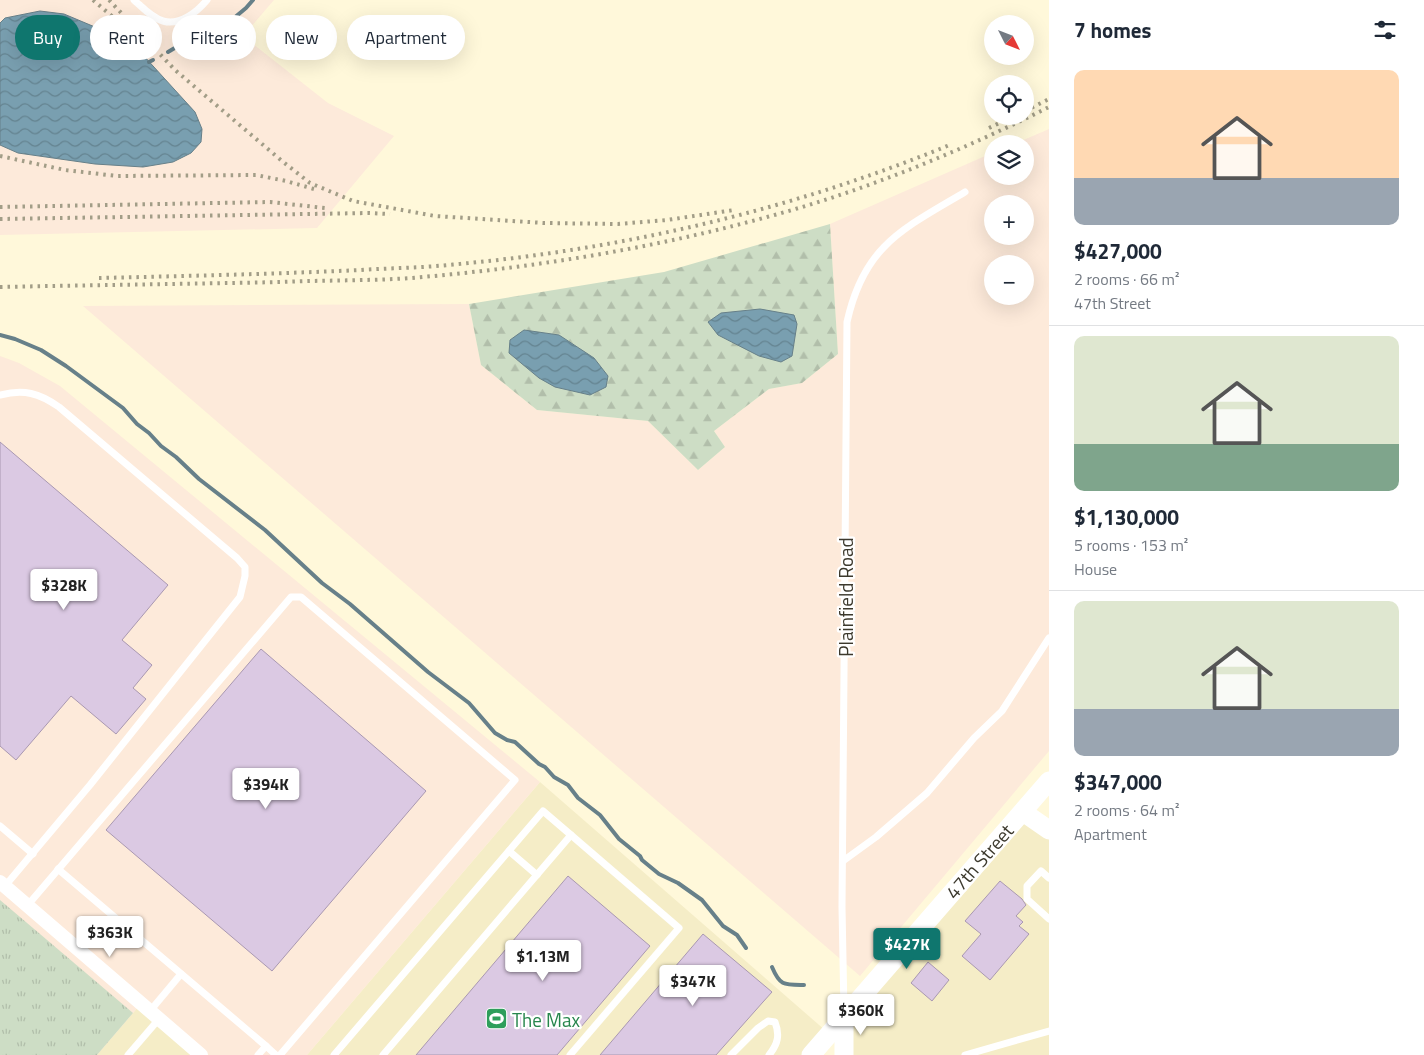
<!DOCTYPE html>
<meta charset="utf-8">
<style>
body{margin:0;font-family:"Titillium Web",sans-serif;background:#f6f6f7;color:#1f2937;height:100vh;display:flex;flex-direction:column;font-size:19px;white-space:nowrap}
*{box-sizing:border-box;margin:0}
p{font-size:16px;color:#747a83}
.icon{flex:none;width:28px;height:28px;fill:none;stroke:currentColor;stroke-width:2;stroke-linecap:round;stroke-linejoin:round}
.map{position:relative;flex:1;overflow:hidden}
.drawer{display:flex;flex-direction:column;background:#fff;width:375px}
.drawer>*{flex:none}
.banner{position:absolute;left:15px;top:15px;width:475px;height:45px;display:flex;gap:10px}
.needle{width:32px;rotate:132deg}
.fabs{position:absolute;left:984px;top:15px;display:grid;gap:10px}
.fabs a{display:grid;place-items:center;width:50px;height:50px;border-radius:50%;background:#fff;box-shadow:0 5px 20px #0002;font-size:25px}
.price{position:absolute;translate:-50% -42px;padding:0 11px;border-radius:5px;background:#fff;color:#222;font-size:16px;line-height:32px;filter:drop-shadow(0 1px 2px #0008)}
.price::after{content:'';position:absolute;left:50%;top:30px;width:15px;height:11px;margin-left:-8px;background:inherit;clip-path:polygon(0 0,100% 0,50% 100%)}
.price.active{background:#0f766e;color:#fff}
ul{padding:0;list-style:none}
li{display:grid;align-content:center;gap:10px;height:265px;padding:0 25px}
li+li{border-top:1px solid #e0e1e3}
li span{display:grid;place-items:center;height:155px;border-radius:10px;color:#555}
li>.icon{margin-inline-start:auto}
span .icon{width:90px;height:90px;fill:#fffc;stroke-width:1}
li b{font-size:21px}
h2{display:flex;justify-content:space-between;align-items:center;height:60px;padding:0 25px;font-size:21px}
.pill{padding:0 18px;border-radius:22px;background:#fff;box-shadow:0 5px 20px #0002;font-size:18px;line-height:45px}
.pill.active{background:#0f766e;color:#fff}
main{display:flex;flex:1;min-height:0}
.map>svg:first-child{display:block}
</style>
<main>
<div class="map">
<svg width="1049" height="1055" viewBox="0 0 1049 1055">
<defs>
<pattern id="grass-tufts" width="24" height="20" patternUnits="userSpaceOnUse" patternTransform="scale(1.25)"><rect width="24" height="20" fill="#cdddc5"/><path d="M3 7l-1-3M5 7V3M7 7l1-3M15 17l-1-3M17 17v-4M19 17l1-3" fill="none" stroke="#b1beaa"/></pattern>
<pattern id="forest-firs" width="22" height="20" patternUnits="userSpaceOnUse" patternTransform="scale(1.25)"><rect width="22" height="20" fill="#cdddc5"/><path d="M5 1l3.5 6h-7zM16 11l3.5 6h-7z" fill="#b1beaa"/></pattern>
<pattern id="water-waves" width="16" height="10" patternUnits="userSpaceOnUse" patternTransform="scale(1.25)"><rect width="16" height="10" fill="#799fb0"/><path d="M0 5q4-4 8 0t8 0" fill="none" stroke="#648390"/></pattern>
</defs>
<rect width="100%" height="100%" fill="#fff8da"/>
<g fill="#f5edc7">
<polygon points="540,782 826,1031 805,1055 307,1055"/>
<polygon points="1023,816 1049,835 1049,1055 850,1055 850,1017"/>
<polygon points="145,999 209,1055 97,1055"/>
</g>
<g fill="#fdeada" fill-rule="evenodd">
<polygon points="0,0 274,0 243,36 328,103 394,136 317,228 0,235"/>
<path d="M 1049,129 L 1049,751 L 860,976 L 83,306 L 469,304 L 481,365 L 537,410 L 648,421 L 698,470 L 725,447 L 714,431 L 769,389 L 802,383 L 838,354 L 830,224 L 992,153 L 992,176 L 1025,176 L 1025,144 L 1014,144 ZM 992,204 L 1025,204 L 1025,236 L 992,236 ZM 992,264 L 1025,264 L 1025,296 L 992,296 Z"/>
<polygon points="0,356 19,363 60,386 540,782 307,1055 209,1055 145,999 97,1055 0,1055"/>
</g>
<polygon fill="url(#grass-tufts)" points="0,900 133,1013 97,1055 0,1055"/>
<polygon fill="url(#forest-firs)" points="830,224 838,354 802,383 769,389 714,431 725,447 698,470 648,421 537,410 481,365 469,304 664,272"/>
<g fill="url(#water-waves)" stroke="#678089">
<polygon points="40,11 64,14 102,30 143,55 195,112 202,129 201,142 191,153 173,162 143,167 95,164 18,153 0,145 0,23 5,18"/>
<polygon points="760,309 794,315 797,324 792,356 781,362 759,356 718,335 708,322 721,313"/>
<polygon points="524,330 559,335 594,358 608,376 606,387 590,395 555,387 539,378 509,353 510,340"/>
</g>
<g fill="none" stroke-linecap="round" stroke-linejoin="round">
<g stroke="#678089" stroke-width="4">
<polyline points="168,52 188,40 216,33 246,8 253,0"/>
<polyline points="149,62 153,60"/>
<polyline points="0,335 15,339 41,350 66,366 123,408 137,424 149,433 161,446 176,457 199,479 265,530 322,583 350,604 428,672 469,703 495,733 507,740 515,742 539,764 545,767 554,777 568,785 578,798 600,815 619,839 640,856 642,860 659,874 678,883 702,900 723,926 737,935 746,948"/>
<path d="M 772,967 C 780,986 784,985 804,985"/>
</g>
</g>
<g fill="#dbc9e3" stroke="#a998b1">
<polygon points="0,442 168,585 122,640 152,665 133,688 146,699 116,734 71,696 16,760 0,746"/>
<polygon points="261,649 426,791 272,971 106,830"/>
<polygon points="568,876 650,946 557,1055 416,1055"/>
<polygon points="1000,881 1022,899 1026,905 1016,916 1023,922 1019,926 1029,934 990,980 962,956 981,934 965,921"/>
<polygon points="703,934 772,992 763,1002 716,1055 600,1055"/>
<polygon points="928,962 949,980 932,1001 911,983"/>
</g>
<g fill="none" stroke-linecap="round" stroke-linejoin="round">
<g stroke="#fff" stroke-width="7">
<path d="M 134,0 C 142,7 152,18 163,21 C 180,26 197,12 207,0"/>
<path d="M 0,395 C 24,389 39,393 59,407 L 237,558 L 245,567 L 245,576 L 240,597 L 90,785 L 5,886"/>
<polyline points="0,826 33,854"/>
<polyline points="509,851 537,875"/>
<polyline points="843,861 876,837 927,793 974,738 1002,711 1049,638"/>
<polyline points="58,869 266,1046"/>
<polyline points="1049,878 1041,871 1027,886 1027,899 1049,919"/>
<polyline points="27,906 291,597 301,597 515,780 280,1055"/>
<polyline points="150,1011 181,974"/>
<path d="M 844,1012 L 842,907 L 847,322 C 864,245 903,229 965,192"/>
<polyline points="128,1055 159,1019"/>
<polyline points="258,1055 266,1046 276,1055"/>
<polyline points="334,1055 543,811 571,835 383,1055"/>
<polyline points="570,1055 679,928 571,835"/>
<path d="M 731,1055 L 758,1028 L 768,1021 L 775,1022 C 780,1035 778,1044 769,1055"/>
<polyline points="965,1055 1049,1031"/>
</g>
<polyline stroke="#fff" stroke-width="14" points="0,882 201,1055"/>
<g stroke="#fff" stroke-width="19">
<polyline points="1023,812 1049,830"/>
<polyline points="844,1018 844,1055"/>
<polyline points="811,1055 1049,781"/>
</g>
<g stroke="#a29d87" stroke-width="4" stroke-dasharray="2.5 5" stroke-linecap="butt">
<polyline points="93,0 127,29"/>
<polyline points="109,0 175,70 282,161 310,183 353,201 435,216 544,223 618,224 667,220 734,210"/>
<polyline points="1025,111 1049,99"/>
<polyline points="989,128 1014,116"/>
<polyline points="0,156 65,170 117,176 256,175 286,181 314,189"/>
<polyline points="0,207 270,202 325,208"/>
<polyline points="0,219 369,213 390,214"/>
<path d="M 99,278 C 186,276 274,274 361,270 C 390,268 419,268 448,265 C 621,250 792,210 952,144"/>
<path d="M 0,287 C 94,285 187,284 281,282 C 324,280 368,281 411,278 C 531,268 651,249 767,217 C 864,191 959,152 1049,107"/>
</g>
</g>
<defs>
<symbol id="stadium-square" viewBox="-11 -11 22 22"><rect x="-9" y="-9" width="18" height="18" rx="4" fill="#2e9e5b" stroke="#fff"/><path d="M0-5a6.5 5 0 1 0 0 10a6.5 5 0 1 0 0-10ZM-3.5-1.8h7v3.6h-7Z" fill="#fff"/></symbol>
</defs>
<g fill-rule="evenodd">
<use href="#stadium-square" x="484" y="1006" width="25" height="25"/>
</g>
<g text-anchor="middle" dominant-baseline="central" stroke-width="4.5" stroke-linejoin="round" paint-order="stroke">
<g font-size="19" fill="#3c392d" stroke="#fff">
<text transform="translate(845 597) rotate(-90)">Plainfield Road</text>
<text transform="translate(979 861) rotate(-49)">47th Street</text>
</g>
<g font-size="19" fill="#27864d" stroke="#fff" text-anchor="start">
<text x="512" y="1019">The Max</text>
</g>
</g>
</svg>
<div class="fabs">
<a><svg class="needle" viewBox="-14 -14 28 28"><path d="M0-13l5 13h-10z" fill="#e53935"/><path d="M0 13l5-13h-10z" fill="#747a83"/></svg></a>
<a><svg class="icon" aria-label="locate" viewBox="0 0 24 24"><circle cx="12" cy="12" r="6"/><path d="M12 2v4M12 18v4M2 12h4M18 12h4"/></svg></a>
<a><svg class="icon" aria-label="layers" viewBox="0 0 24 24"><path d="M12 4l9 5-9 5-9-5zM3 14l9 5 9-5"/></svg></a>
<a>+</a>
<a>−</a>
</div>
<b class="price" style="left:64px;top:611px">$328K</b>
<b class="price" style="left:266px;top:810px">$394K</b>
<b class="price" style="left:110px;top:958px">$363K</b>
<b class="price active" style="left:907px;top:970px">$427K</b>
<b class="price" style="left:543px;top:982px">$1.13M</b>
<b class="price" style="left:693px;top:1007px">$347K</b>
<b class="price" style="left:861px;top:1036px">$360K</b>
<div class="banner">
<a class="pill active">Buy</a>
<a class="pill">Rent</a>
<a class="pill">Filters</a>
<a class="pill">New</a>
<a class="pill">Apartment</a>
</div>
</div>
<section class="drawer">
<h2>7 homes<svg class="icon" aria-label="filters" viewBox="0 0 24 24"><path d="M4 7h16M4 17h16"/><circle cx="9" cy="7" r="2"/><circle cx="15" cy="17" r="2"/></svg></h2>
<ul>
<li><span style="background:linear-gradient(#ffd9b3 70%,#9aa5b1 0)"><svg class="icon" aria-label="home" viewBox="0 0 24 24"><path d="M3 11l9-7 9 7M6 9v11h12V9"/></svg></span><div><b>$427,000</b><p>2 rooms · 66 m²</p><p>47th Street</p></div></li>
<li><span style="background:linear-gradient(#dfe7d0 70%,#7fa58c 0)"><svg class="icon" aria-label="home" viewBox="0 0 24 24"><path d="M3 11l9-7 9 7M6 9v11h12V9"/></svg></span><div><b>$1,130,000</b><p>5 rooms · 153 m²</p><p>House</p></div></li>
<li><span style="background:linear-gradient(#dfe7d0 70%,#9aa5b1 0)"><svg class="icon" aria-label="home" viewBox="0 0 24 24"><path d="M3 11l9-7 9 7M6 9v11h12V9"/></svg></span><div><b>$347,000</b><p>2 rooms · 64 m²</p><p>Apartment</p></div></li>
</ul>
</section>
</main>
